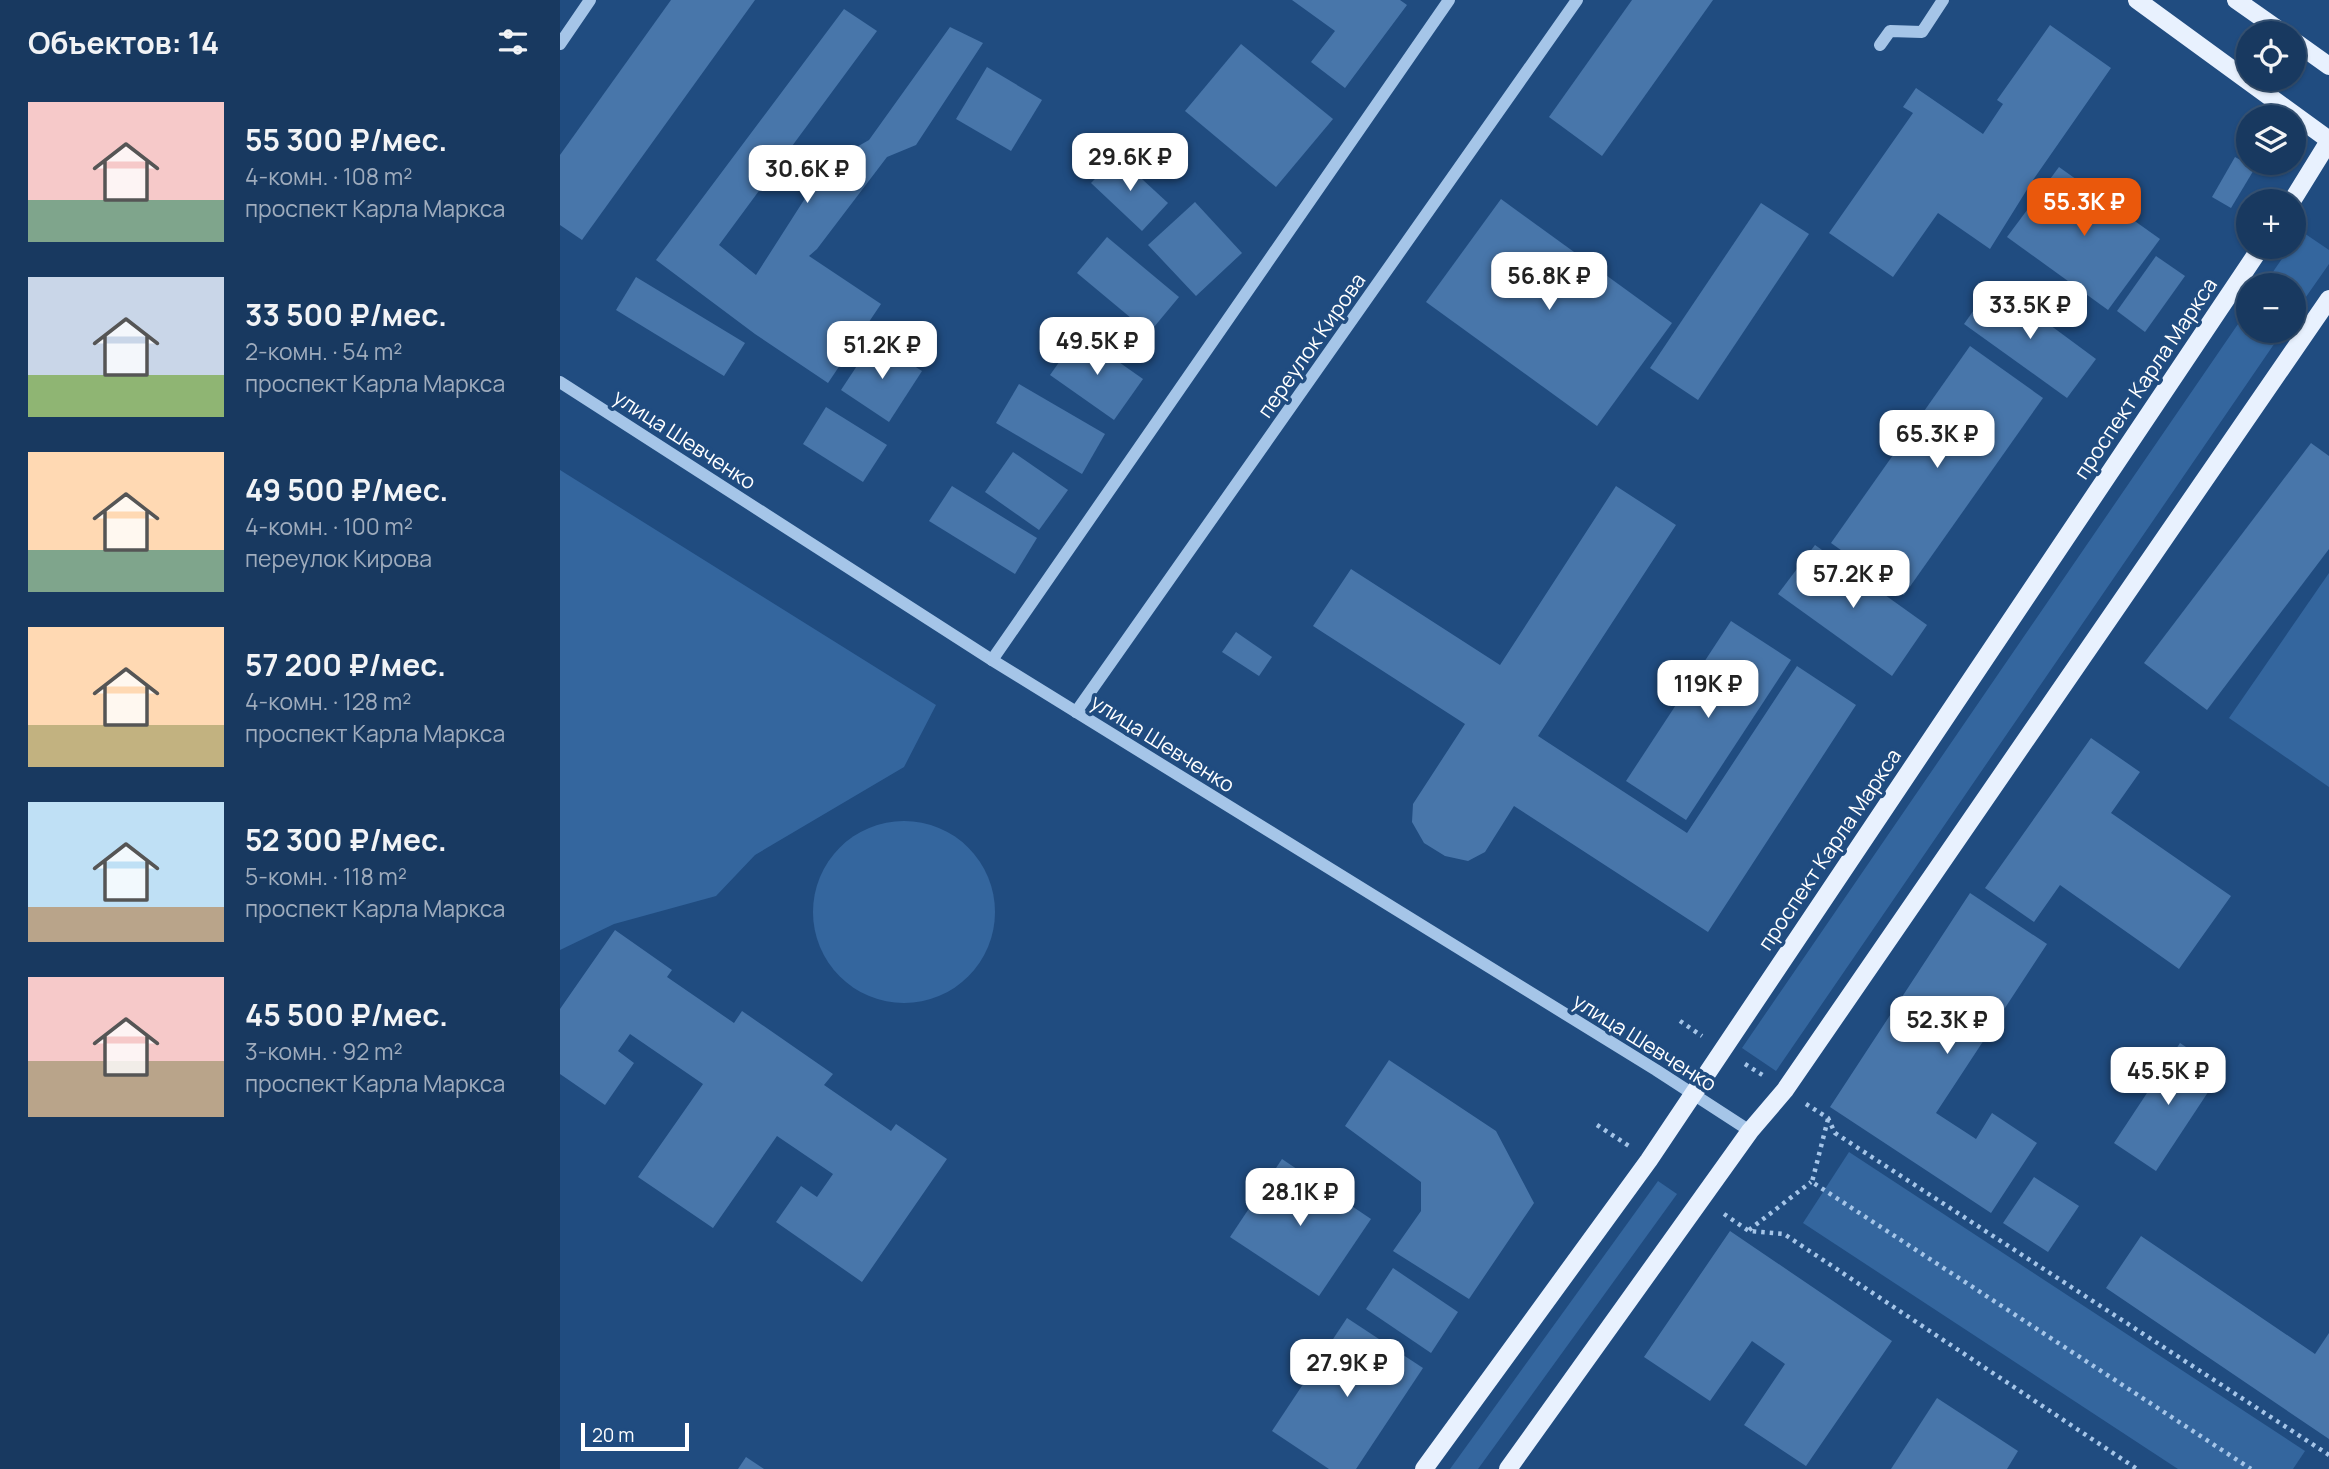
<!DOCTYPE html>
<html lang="ru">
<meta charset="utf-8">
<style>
body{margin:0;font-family:Manrope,sans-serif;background:#214066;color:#f1f3f6;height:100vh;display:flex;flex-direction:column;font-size:26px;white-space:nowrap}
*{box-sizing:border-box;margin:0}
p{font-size:23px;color:#9facbd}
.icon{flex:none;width:38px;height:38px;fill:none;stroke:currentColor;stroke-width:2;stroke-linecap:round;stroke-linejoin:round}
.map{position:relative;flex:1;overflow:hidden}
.details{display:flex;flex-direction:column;background:#183960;width:560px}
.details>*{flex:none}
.tools{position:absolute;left:1676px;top:21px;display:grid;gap:14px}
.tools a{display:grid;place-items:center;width:70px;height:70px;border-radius:50%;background:#183960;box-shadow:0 2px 5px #0004,0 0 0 2px #365375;font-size:35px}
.scale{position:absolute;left:21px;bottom:18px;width:108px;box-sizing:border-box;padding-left:7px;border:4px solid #fff;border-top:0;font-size:19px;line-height:24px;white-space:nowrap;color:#fff;-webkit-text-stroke:5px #204c80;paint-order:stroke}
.price{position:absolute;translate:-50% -60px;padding:0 16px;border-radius:14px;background:#fff;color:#222;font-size:23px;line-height:46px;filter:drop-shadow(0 2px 4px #0008)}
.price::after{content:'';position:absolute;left:50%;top:42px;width:21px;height:16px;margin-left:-10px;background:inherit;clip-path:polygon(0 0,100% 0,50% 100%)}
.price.active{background:#ea580c;color:#fff}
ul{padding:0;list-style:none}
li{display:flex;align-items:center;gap:21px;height:175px;padding:0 28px}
li span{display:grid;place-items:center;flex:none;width:196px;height:140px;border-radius:0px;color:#555}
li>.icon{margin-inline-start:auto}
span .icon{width:84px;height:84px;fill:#fffc;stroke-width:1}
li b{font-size:30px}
h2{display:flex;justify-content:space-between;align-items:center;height:84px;padding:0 28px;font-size:30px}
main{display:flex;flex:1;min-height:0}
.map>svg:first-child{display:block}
</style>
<main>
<section class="details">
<h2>Объектов: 14<svg class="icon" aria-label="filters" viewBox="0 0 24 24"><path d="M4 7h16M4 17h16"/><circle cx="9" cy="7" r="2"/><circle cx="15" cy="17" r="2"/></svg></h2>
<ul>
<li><span style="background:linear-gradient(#f6c9c9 70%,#7fa58c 0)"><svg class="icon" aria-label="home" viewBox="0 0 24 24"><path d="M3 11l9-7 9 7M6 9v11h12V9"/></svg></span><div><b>55 300 ₽/мес.</b><p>4-комн. · 108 m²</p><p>проспект Карла Маркса</p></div></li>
<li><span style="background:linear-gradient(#c9d6e8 70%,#8fb573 0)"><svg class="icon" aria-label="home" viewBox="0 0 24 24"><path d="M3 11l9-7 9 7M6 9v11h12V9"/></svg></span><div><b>33 500 ₽/мес.</b><p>2-комн. · 54 m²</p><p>проспект Карла Маркса</p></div></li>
<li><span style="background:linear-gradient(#ffd9b3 70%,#7fa58c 0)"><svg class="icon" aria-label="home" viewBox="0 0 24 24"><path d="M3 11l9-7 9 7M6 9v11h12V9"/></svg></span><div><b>49 500 ₽/мес.</b><p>4-комн. · 100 m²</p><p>переулок Кирова</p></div></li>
<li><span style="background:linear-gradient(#ffd9b3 70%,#c2b280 0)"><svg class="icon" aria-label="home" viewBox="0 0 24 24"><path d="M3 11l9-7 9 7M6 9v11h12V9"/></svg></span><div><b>57 200 ₽/мес.</b><p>4-комн. · 128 m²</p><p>проспект Карла Маркса</p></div></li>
<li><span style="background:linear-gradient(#bfe0f5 75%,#b9a48a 0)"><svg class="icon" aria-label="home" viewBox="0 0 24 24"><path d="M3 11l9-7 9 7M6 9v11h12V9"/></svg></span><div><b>52 300 ₽/мес.</b><p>5-комн. · 118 m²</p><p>проспект Карла Маркса</p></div></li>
<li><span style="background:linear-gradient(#f6c9c9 60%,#b9a48a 0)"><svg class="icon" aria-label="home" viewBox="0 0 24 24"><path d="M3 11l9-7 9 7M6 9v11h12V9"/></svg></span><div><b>45 500 ₽/мес.</b><p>3-комн. · 92 m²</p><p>проспект Карла Маркса</p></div></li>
</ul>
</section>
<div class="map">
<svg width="1769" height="1469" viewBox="0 0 1769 1469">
<rect width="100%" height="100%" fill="#204c80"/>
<g fill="#34669e">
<polygon points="1741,231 1769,250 1769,264 1734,314 1734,285 1704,285 1730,247 1734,247 1734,241"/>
<polygon points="1689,308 1689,331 1723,331 1216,1071 1182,1048"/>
<polygon points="0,470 376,705 344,767 195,855 156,896 54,924 0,950"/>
<polygon points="1769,573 1769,787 1669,718"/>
<circle cx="344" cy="912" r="91"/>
<polygon points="1289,1152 1745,1451 1733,1469 1618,1469 1243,1223"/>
<polygon points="1098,1181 1117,1194 918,1469 890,1469"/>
</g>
<g fill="#4876aa">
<polygon points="111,0 195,0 22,240 0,225 0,155"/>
<polygon points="732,0 840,0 847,5 785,88 751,62 775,31"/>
<polygon points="1072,0 1153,0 1042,156 989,117"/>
<polygon points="284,9 317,31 159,245 196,275 267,164 309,140 390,27 423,43 356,145 327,157 257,249 249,256 321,304 268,383 195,334 96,260"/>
<polygon points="1490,25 1551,68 1473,180 1430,249 1378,213 1333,277 1269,233 1353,113 1343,107 1356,88 1423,134 1443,104 1437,100"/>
<polygon points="681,44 773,119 716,187 625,111"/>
<polygon points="427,67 482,100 451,151 396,119"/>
<polygon points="557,156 608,203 582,231 531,183"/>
<polygon points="1675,157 1695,168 1671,208 1652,197"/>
<polygon points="1499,167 1600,239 1548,310 1447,237"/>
<polygon points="941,199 1112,323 1037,426 866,302"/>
<polygon points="635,202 682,253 636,296 588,245"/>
<polygon points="1201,203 1249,234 1138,400 1090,368"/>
<polygon points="547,237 619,297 589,333 517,273"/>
<polygon points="1596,256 1625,276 1585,332 1557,311"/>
<polygon points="76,277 185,343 164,376 56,310"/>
<polygon points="1433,283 1536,359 1507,398 1404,324"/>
<polygon points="519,334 583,379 554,420 490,375"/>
<polygon points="314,340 362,371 329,422 281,390"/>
<polygon points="1410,346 1483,398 1344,595 1271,543"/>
<polygon points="459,384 545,434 522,474 436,423"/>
<polygon points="266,407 327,445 303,482 243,444"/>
<polygon points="1751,443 1769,456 1769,549 1647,710 1584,663"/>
<polygon points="453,452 508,490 479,530 425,492"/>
<polygon points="392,486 477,538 455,574 369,521"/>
<polygon points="1056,486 1116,525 978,736 1127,833 1237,666 1296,705 1148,932 954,806 925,852 908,861 885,856 864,843 852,822 853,804 905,724 753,626 791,569 940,665"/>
<polygon points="1255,545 1367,625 1332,676 1218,594"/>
<polygon points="1171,621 1231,660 1126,820 1066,781"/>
<polygon points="676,632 712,657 699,676 662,652"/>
<polygon points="1531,738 1580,772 1551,813 1671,896 1619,969 1500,885 1474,922 1425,888"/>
<polygon points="1410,893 1487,944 1376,1113 1416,1139 1432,1113 1477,1143 1431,1213 1270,1107"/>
<polygon points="55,930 112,970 107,977 174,1023 182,1011 273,1074 264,1085 331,1131 336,1124 387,1159 302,1282 216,1222 241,1186 257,1197 273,1174 217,1136 153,1228 78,1177 143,1084 70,1034 58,1051 74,1063 45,1105 0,1074 0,1009"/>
<polygon points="1620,1043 1662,1071 1596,1171 1554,1143"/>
<polygon points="829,1060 936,1131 974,1203 909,1299 833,1251 861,1211 861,1182 785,1126"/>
<polygon points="722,1159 811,1219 759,1296 670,1237"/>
<polygon points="1474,1177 1519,1206 1488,1252 1443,1223"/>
<polygon points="1170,1231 1332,1341 1246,1466 1184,1425 1225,1364 1192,1341 1150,1401 1084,1357"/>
<polygon points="1581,1236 1755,1354 1769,1333 1769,1439 1546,1288"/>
<polygon points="833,1268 898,1312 871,1353 806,1309"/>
<polygon points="787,1318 863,1368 796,1469 769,1469 712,1431"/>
<polygon points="1377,1398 1458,1451 1447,1469 1331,1469"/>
<polygon points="186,1457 204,1469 178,1469"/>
</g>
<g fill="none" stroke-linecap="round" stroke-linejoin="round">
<g stroke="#a5c5e8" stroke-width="4.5" stroke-dasharray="3.5 5" stroke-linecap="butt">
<polyline points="1120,1021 1142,1036"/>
<polyline points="1185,1064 1204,1076"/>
<polyline points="1246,1104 1268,1118 1275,1133 1769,1455"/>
<polyline points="1268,1119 1252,1182 1691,1469"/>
<polyline points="1037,1125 1069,1146"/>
<polyline points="1164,1214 1189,1231 1224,1234 1577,1469"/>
<polyline points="1189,1230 1251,1182"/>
</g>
<g stroke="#a5c5e8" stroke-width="12">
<polyline points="0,44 30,0"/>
<polyline points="1320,45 1330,31 1362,32 1383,0"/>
<polyline points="0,382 432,660 1096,1070 1190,1131"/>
<polyline points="432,660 889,0"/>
<polyline points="516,712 1017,0"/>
</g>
<g stroke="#e8f1fe" stroke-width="18">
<polyline points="1577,0 1769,140"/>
<polyline points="1676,0 1723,33"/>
<polyline points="1734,41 1769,66"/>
<polyline points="1732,201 1769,141"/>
<polyline points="864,1469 1089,1160 1701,247"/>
<polyline points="948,1469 1190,1131 1225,1090 1769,299"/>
</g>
</g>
<g text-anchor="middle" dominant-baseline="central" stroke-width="7" stroke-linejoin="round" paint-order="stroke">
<g font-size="21" fill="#fff" stroke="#204c80">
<text transform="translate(751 345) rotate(-55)">переулок Кирова</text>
<text transform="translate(1585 378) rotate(-56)">проспект Карла Маркса</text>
<text transform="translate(125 439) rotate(33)">улица Шевченко</text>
<text transform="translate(603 743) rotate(32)">улица Шевченко</text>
<text transform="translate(1269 849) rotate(-56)">проспект Карла Маркса</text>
<text transform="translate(1085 1042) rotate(32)">улица Шевченко</text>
</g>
</g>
</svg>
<div class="tools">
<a><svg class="icon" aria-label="locate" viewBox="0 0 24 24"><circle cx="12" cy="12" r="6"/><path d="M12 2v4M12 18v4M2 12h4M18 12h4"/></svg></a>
<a><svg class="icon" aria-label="layers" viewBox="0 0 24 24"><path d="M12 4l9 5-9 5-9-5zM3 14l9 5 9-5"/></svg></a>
<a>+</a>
<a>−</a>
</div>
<div class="scale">20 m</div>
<b class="price" style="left:570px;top:193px">29.6K ₽</b>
<b class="price" style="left:247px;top:205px">30.6K ₽</b>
<b class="price active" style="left:1524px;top:238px">55.3K ₽</b>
<b class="price" style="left:989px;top:312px">56.8K ₽</b>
<b class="price" style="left:1470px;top:341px">33.5K ₽</b>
<b class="price" style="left:537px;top:377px">49.5K ₽</b>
<b class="price" style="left:322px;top:381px">51.2K ₽</b>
<b class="price" style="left:1377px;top:470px">65.3K ₽</b>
<b class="price" style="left:1293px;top:610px">57.2K ₽</b>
<b class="price" style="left:1148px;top:720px">119K ₽</b>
<b class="price" style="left:1387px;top:1056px">52.3K ₽</b>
<b class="price" style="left:1608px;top:1107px">45.5K ₽</b>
<b class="price" style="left:740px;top:1228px">28.1K ₽</b>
<b class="price" style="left:787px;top:1399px">27.9K ₽</b>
</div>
</main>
